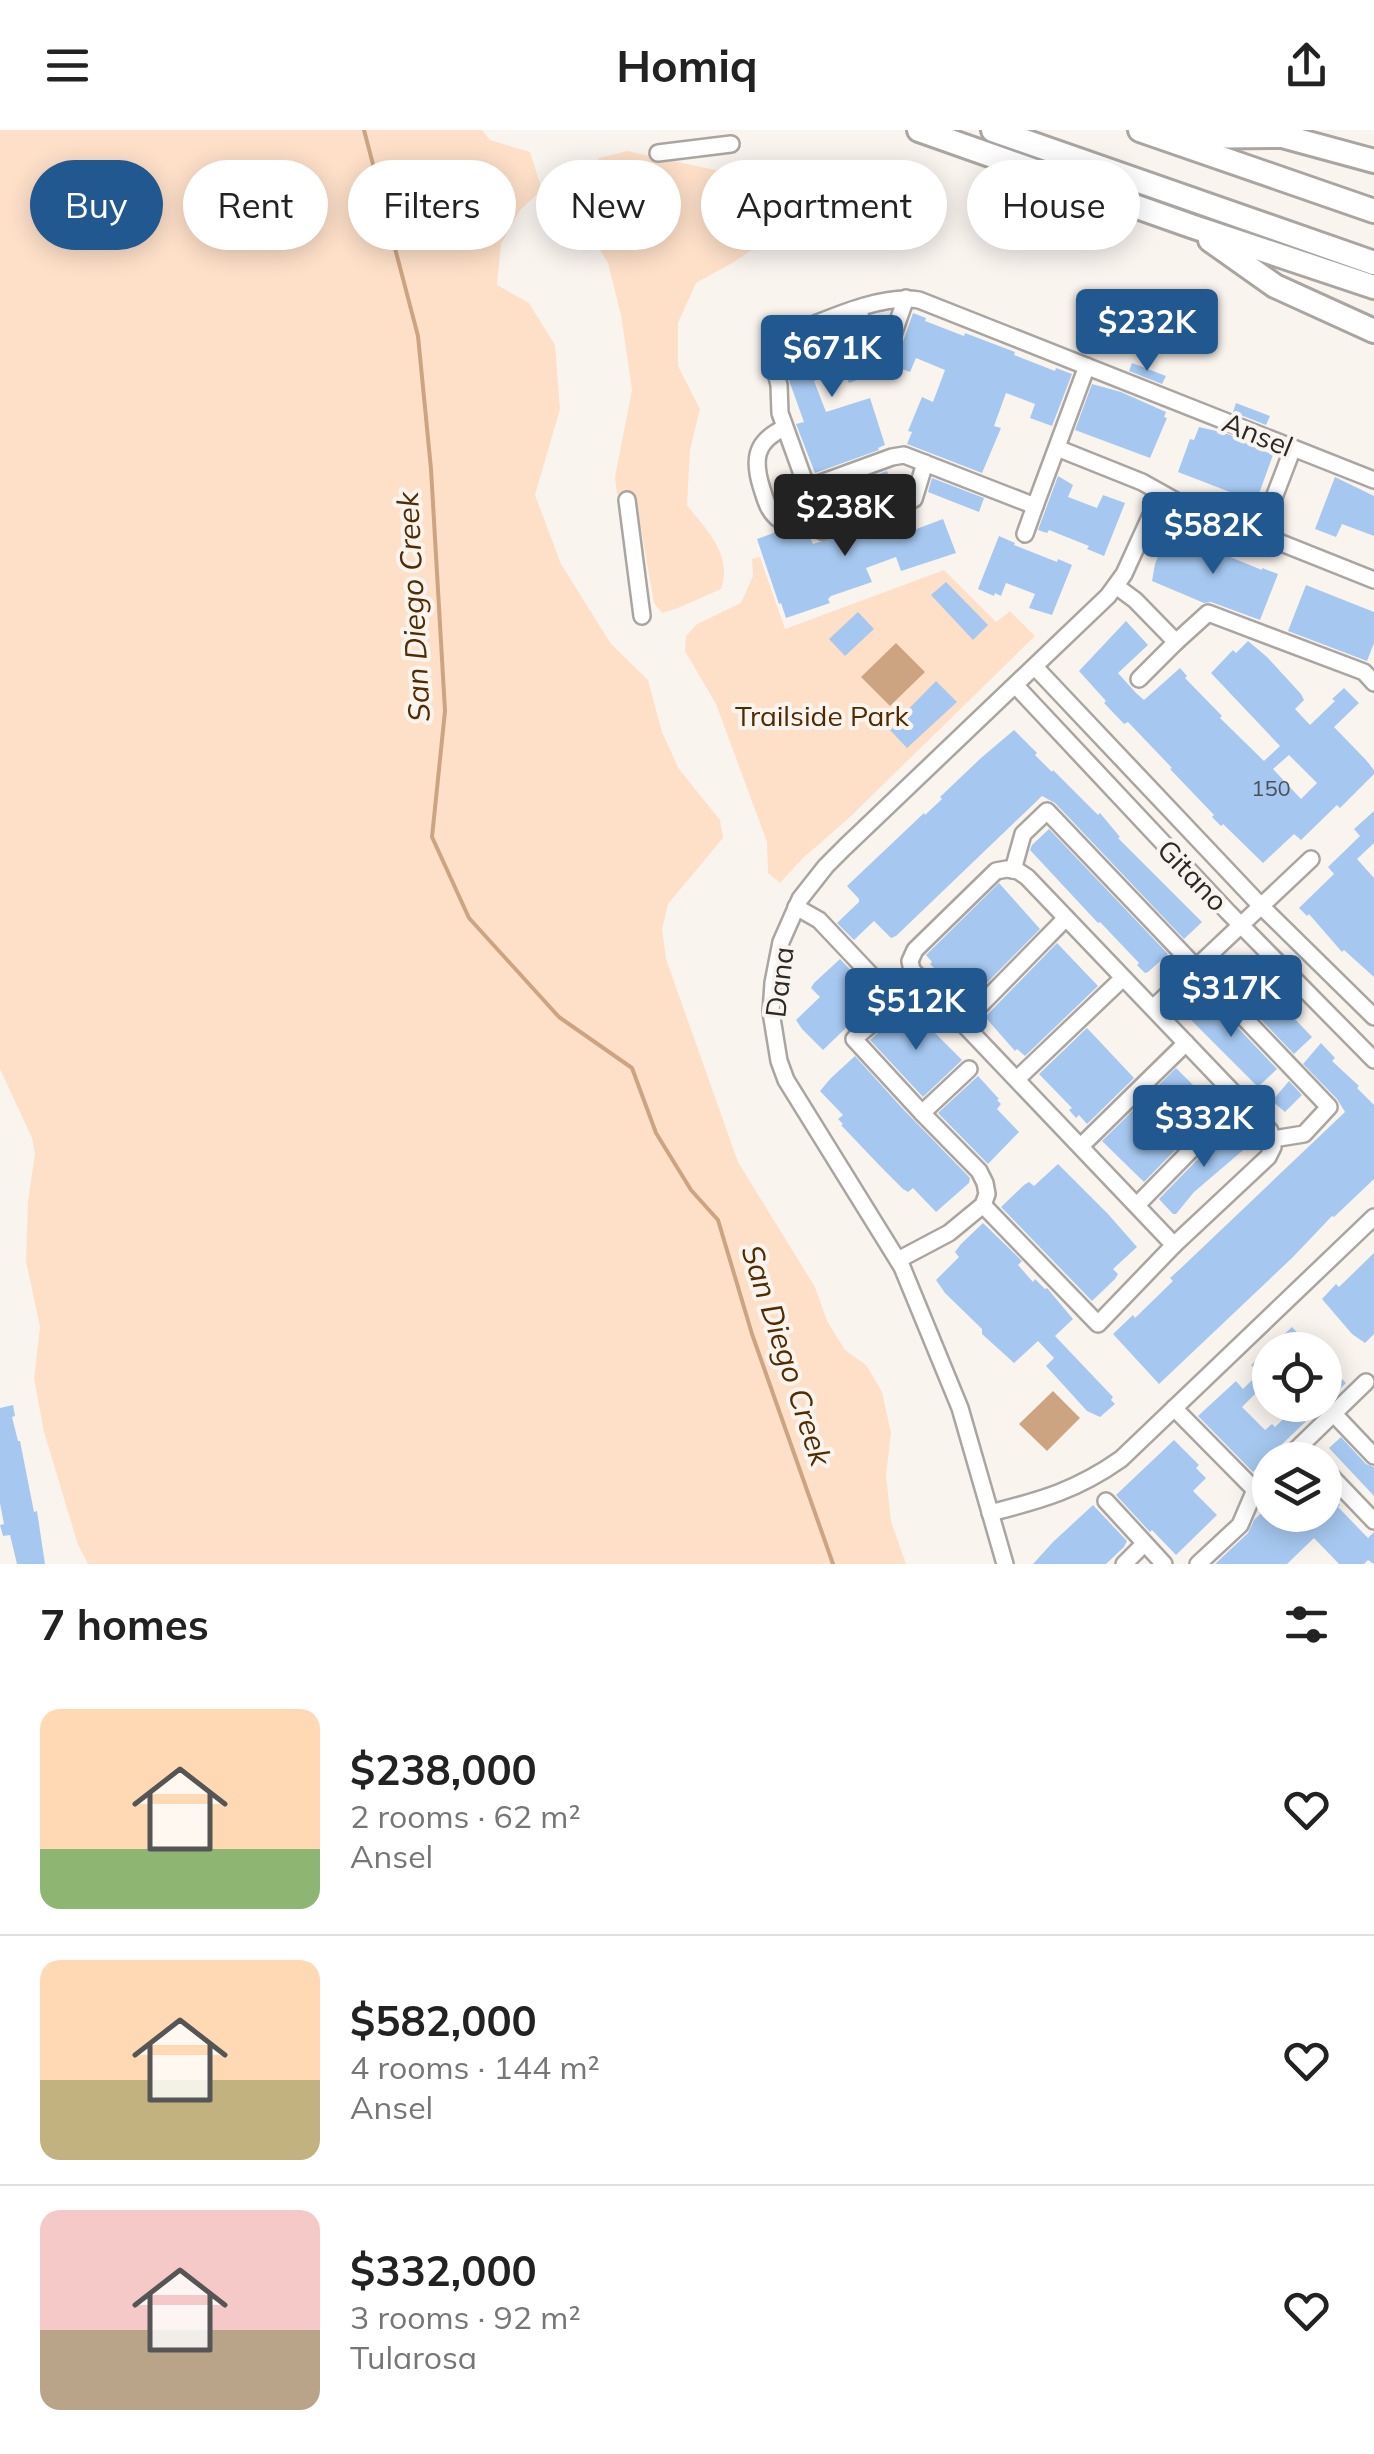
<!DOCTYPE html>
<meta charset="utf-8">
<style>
body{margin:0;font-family:Mulish,sans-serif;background:#f6f6f6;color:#222;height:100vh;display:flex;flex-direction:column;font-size:38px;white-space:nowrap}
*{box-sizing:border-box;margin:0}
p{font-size:32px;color:#767676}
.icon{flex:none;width:55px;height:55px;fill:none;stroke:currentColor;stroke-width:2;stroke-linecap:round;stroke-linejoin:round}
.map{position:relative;height:1434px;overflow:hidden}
.panel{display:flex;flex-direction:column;background:#fff;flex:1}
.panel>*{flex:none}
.hud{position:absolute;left:30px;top:30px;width:1315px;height:90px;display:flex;gap:20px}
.tools{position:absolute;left:1252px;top:1202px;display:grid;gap:20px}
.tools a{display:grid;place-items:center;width:90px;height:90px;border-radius:50%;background:#fff;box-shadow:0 5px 25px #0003;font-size:50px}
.price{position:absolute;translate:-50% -85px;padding:0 22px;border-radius:10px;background:#215890;color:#fff;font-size:32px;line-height:65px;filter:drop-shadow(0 2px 5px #0008)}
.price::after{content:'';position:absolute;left:50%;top:60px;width:30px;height:22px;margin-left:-15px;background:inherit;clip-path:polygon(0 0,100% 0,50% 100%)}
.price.selected{background:#222;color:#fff}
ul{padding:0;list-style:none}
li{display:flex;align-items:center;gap:30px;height:250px;padding:0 40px}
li+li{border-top:2px solid #e0e0e0}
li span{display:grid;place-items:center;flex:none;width:280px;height:200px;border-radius:20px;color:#555}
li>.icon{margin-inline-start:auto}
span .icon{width:120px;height:120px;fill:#fffc;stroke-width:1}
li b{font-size:42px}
h2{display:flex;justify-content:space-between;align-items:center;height:120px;padding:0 40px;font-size:42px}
.chip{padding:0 35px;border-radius:45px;background:#fff;box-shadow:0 5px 25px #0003;font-size:35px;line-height:90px}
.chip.selected{background:#215890;color:#fff}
header{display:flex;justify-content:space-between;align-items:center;height:130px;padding:0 40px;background:#fff;font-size:45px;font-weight:700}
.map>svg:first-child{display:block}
</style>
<header><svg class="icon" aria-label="menu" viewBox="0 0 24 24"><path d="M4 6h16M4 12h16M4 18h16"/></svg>Homiq<svg class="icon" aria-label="share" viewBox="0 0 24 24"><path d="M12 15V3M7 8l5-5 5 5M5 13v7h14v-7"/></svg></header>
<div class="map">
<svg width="1374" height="1434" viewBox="0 0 1374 1434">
<rect width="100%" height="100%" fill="#faf4ef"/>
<g fill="#fee0c9">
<polygon points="0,0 482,0 490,10 530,22 542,60 520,80 501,114 497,155 529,173 555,215 560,279 535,365 561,434 611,514 648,550 662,602 679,639 720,690 723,708 668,774 662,799 666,829 738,1032 815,1157 827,1191 845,1220 867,1236 882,1262 891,1303 886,1345 891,1391 906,1434 88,1434 78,1415 44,1302 34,1249 40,1197 26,1131 28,1071 35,1024 32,1008 0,939"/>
<path d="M 627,21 L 775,53 L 775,104 L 734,132 L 696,153 L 678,193 L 678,236 L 700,279 L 690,320 L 687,375 C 707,401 733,424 721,459 L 678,478 L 662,483 L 654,473 L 636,370 L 617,364 L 615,347 L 632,260 L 621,185 L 608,133 L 586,96 L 589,67 L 584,52 L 599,28 Z"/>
<polygon points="760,427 785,499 944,440 996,492 1010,481 1035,506 849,688 802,729 780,753 768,743 767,712 716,574 685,521 686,506 697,494 741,473 753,446 752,429"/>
</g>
<g fill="#cda482">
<polygon points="896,513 925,542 890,576 861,547"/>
<polygon points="1053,1261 1080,1288 1047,1321 1019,1294"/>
</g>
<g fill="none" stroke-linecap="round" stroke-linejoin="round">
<polyline stroke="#cda482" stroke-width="4" points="364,0 418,206 431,339 445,581 432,707 469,788 559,887 632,938 656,1003 691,1060 718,1090 752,1204 833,1434"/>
</g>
<g fill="#a6c8f0" fill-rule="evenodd">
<polygon points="913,183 926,188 925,191 964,206 965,203 1015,222 1014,225 1055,241 1056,238 1072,244 1052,296 1030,288 1035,274 1006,263 994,296 1001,298 982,343 907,314 912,302 908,301 922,267 933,272 945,240 916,228 910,242 891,235 897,229"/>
<polygon points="851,192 870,245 849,253 844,240 814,251 826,282 870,268 885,315 878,318 879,320 815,343 796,294 804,292 790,253 783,222 784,219 836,201 835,198"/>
<polygon points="1132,233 1166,246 1162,254 1129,241"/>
<polygon points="1092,254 1121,262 1166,282 1164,287 1167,288 1150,328 1075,300"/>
<polygon points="1236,273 1270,286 1266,295 1233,282"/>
<polygon points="1199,297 1225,303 1258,316 1257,318 1273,325 1256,372 1178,342 1190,309 1194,310"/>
<polygon points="887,341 891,352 825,376 821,365"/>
<polygon points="1058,346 1073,355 1068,367 1097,378 1103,365 1125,373 1104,426 1087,419 1089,416 1049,400 1047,403 1038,400"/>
<polygon points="1335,347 1374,366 1374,406 1342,394 1336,407 1315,399"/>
<polygon points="932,348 984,368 979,382 928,362"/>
<polygon points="905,384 911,401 943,389 956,423 901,441 896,427 866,438 872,452 831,466 828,469 830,473 786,488 781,473 779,474 757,409 784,399 804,396 813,414"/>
<polygon points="1167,404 1180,409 1181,407 1262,440 1262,438 1278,444 1260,490 1211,472 1204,473 1152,451 1155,434"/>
<polygon points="999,406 1015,413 1014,415 1057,432 1058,429 1072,435 1052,485 1029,478 1035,464 1006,453 1001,466 995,463 994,466 978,459"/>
<polygon points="946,452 988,495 973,510 931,465"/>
<polygon points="1306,455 1374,482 1374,513 1367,531 1288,501"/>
<polygon points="858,482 874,499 845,526 829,509"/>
<path d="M 1126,491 L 1148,515 L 1118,543 L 1136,563 L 1144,570 L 1180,538 L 1187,546 L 1185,548 L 1222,586 L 1220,588 L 1264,631 L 1280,616 L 1211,543 L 1233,520 L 1236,523 L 1248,511 L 1267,527 L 1301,564 L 1304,570 L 1295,579 L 1310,595 L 1335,571 L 1332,569 L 1344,558 L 1359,573 L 1334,597 L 1366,630 L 1374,640 L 1374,644 L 1340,678 L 1337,675 L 1301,710 L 1294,704 L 1263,733 L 1223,694 L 1221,696 L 1212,687 L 1214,685 L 1170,639 L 1172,638 L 1128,592 L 1124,594 L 1104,573 L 1106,571 L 1079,541 ZM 1289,625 L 1317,653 L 1301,669 L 1273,639 Z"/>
<polygon points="936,551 957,572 907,618 889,599"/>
<polygon points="1014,600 1037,623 1035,625 1052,642 1053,640 1098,685 1100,683 1120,707 1118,708 1202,792 1184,809 1055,673 1042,666 896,806 891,808 874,791 854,810 837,793 859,772 859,769 847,756 924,683 925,685 942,669 940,667 981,628"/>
<polygon points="1374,681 1374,713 1357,729 1374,748 1374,847 1344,820 1342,822 1309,784 1307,786 1299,778 1334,744 1328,737 1360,706 1354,699"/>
<polygon points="1049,699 1168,824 1148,842 1145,843 1137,835 1139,833 1100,792 1098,793 1030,720 1032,715"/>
<polygon points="999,753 1040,799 969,871 930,834 932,832 926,825"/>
<polygon points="1057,813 1098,856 1025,926 1017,919 1015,921 985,887"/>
<polygon points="840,829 877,868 823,920 802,899 796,890 820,867 811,858 814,853"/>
<polygon points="1239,834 1265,858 1269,857 1276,865 1274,867 1312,907 1294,924 1222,849"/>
<polygon points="1205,863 1277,939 1258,957 1185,884"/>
<polygon points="903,881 926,905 930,900 936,904 962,930 923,967 870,910"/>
<polygon points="1087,898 1134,948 1087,994 1079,985 1076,988 1069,980 1072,978 1039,944"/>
<polygon points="1321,913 1335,928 1332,931 1359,956 1357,958 1374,975 1374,1049 1334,1087 1332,1086 1293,1127 1159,1254 1113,1204 1133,1185 1135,1188 1173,1151 1170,1148 1180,1139 1345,982 1337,969 1303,934"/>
<polygon points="855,926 903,979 970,1048 969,1053 936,1082 913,1058 908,1062 903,1059 881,1037 841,995 843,994 838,989 843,985 820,961 831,948"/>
<polygon points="1176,938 1216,978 1144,1052 1102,1011"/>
<polygon points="978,946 999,969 997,970 1001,974 997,979 1019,1002 988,1034 938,983"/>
<polygon points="1289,951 1302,965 1285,982 1272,971"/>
<polygon points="1230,996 1248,1016 1194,1062 1176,1084 1173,1084 1159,1069"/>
<polygon points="1058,1034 1108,1084 1137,1117 1113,1139 1118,1144 1115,1149 1092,1171 1001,1077 1024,1055 1029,1052 1034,1056"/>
<polygon points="983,1093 1022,1131 1018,1135 1033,1152 1035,1149 1045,1159 1047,1158 1073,1189 1055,1206 1113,1267 1111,1270 1115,1274 1100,1287 1087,1281 1046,1236 1054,1228 1038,1211 1014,1233 982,1204 982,1199 945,1163 936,1150 959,1127 955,1122 961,1114"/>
<polygon points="1374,1123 1374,1204 1365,1213 1352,1204 1322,1169 1336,1154 1339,1157"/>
<polygon points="1292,1197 1304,1210 1302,1212 1310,1220 1270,1220 1270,1255 1267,1252 1242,1277 1265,1300 1272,1294 1275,1297 1298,1275 1323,1275 1253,1342 1198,1286 1236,1251 1243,1259 1259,1243 1251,1235"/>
<polygon points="1325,1236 1332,1243 1334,1241 1346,1253 1325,1273"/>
<polygon points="13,1275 15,1286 12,1287 18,1311 20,1311 34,1382 37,1381 45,1434 17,1434 10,1405 3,1406 0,1395 4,1394 0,1373 0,1278"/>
<polygon points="1341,1307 1366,1334 1374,1337 1374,1366 1329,1318"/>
<polygon points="1174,1310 1199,1335 1196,1338 1206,1348 1193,1361 1217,1385 1176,1425 1152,1400 1150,1402 1116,1365"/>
<polygon points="1325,1359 1340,1375 1338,1377 1368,1408 1374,1402 1374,1434 1368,1430 1364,1434 1339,1434 1314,1408 1287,1434 1215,1434 1248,1403 1254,1390 1270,1375 1270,1385 1325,1385"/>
<polygon points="1093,1375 1127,1411 1124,1417 1106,1434 1033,1434 1053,1412"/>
</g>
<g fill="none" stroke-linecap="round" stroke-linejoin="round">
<defs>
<g id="minor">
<polyline points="658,23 731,14"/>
<polyline points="858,179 873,221 881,228 886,225 906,168"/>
<path d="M 1087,236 L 1035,376 L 904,325 L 892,327 L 807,358 L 780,283 L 779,255 L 771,222 L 775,210 C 816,195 877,163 919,170 L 1374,350"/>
<path d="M 784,298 C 754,312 753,331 762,359 C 766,371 768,380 777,388 L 796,387 L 815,381"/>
<polyline points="1057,318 1142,352 1176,371 1374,450"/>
<polyline points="807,358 822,401 914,369 925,333"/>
<polyline points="627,370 642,486"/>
<polyline points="1025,404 1035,376"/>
<polyline points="1260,404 1293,318"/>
<polyline points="1116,456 1135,470 1176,512 1208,483 1364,542 1374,553"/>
<polyline points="1035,537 1261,776 1374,887"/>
<polyline points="1139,549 1176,512"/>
<polyline points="1016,556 1228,782 1374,930"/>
<polygon points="1007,739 1018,741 1027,747 1270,1001 1273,1017 1268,1027 1174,1115 912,840 910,831 915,820 996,741"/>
<polyline points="1013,740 1023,704 1047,681 1329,977 1304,1004 1273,1009"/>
<path d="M 796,777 L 819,790 L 888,863 C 891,882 868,896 854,909 L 922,983"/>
<polyline points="1153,878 1311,729"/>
<polyline points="963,893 1066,788"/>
<polyline points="1017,949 1123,848"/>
<polyline points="1081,1016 1186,913"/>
<polyline points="983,1075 1098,1194 1174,1115"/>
<polyline points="1137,1075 1240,970"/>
<polyline points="898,1130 949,1103 983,1075 987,1064 985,1053 979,1041 922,983 969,939"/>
<polyline points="1174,1278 1255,1360"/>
<polyline points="1333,1283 1374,1326"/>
<polyline points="1301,1315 1366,1252"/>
<polyline points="1285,1330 1301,1315 1315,1330"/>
<polyline points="1325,1340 1374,1391"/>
<polyline points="1106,1371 1164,1434"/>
<path d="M 990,1383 C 1042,1370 1077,1360 1121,1329 L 1374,1087"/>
<polyline points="1005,1434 960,1278 902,1137 786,950 779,931 771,882 773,853 781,812 800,769 826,736 845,717 1108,466 1124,444 1161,363"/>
<polyline points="1124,1434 1144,1414"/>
<polyline points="1198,1434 1240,1395 1255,1360 1270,1345"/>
</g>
<g id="highway">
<polyline points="919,0 1191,96 1374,157"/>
<polyline points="993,0 1374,133"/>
<polyline points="1140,0 1374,81"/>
<polyline points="1180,7 1282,6 1374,31"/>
<polyline points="1210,110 1275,156 1374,201"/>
</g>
</defs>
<use href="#minor" stroke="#aaa5a1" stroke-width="20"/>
<use href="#highway" stroke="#aaa5a1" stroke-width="28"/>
<use href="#minor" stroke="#fff" stroke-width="15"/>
<use href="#highway" stroke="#fff" stroke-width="22"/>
</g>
<g text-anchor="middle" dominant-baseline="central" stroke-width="8" stroke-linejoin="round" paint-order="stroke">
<g font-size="22" fill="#4a5159">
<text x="1271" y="658">150</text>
</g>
<g font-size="28" fill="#2b2927" stroke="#faf4ef">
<text transform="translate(1258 304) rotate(22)">Ansel</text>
<text transform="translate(1193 745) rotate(46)">Gitano</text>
<text transform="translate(779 852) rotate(-83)">Dana</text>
</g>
<g font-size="28" fill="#512a00" stroke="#faf4ef">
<text x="822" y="585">Trailside Park</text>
</g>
<g font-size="30" font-style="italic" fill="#522b00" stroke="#faf4ef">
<text transform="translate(413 477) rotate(-93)">San Diego Creek</text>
<text transform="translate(787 1225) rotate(72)">San Diego Creek</text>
</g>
</g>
</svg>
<div class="tools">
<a><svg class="icon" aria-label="locate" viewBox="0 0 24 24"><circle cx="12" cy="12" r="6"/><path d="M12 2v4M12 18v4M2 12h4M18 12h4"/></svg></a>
<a><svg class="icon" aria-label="layers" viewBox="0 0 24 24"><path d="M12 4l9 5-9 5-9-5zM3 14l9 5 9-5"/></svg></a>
</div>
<b class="price" style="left:1147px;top:244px">$232K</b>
<b class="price" style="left:832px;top:270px">$671K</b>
<b class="price selected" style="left:845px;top:429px">$238K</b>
<b class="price" style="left:1213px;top:447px">$582K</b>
<b class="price" style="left:1231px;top:910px">$317K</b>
<b class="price" style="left:916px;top:923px">$512K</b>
<b class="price" style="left:1204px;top:1040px">$332K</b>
<div class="hud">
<a class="chip selected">Buy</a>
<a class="chip">Rent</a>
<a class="chip">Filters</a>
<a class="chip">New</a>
<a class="chip">Apartment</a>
<a class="chip">House</a>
</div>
</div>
<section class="panel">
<h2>7 homes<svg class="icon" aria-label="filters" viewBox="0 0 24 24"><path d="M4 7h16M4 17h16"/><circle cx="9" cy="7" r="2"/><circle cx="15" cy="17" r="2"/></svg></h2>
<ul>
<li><span style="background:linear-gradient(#ffd9b3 70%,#8fb573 0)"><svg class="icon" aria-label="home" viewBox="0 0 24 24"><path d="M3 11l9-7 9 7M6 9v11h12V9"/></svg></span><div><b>$238,000</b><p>2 rooms · 62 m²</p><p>Ansel</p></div><svg class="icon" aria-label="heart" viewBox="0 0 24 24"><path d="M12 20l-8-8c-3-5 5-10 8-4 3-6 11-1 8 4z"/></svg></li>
<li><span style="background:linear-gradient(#ffd9b3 60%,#c2b280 0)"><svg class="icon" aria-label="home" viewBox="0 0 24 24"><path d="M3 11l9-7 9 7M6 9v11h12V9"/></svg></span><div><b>$582,000</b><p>4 rooms · 144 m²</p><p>Ansel</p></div><svg class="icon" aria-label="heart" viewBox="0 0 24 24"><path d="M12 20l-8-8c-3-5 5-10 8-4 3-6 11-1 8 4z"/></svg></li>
<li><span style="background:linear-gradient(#f6c9c9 60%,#b9a48a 0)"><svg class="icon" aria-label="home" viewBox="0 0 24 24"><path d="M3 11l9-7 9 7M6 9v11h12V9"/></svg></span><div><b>$332,000</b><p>3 rooms · 92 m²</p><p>Tularosa</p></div><svg class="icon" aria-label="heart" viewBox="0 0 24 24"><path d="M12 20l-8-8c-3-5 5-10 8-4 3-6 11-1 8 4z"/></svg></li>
</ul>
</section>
